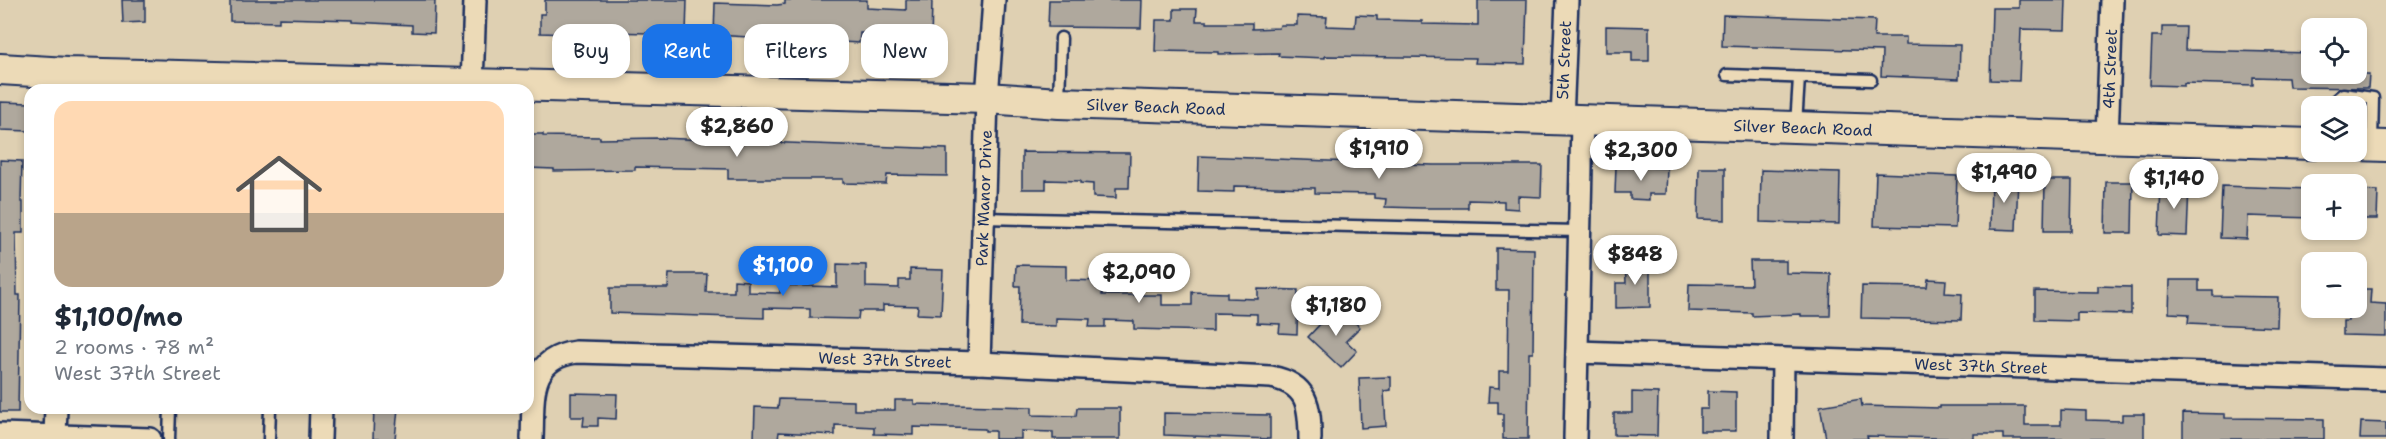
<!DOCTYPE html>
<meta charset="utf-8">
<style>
body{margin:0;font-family:"Shantell Sans",sans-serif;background:#f6f6f7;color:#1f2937;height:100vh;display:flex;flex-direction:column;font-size:22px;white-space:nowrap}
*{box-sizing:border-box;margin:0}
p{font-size:20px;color:#747a83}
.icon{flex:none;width:33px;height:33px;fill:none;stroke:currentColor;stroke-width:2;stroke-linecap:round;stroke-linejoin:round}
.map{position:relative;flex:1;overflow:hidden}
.panel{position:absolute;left:24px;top:84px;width:510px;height:330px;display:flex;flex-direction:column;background:#fff;border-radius:18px;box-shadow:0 3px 9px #0003}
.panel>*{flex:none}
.banner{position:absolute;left:552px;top:24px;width:570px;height:54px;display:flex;gap:12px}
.buttons{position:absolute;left:2301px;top:18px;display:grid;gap:12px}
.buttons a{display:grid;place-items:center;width:66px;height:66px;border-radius:12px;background:#fff;box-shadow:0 3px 9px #0003;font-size:30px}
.price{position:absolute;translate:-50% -51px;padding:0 14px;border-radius:21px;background:#fff;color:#222;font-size:20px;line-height:39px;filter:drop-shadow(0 2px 3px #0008)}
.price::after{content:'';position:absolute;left:50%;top:36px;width:18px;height:14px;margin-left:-9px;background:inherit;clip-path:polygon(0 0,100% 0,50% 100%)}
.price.on{background:#1a73e8;color:#fff}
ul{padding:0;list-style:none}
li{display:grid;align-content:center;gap:12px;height:318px;padding:0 30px}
li span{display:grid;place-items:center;height:186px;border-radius:18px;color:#555}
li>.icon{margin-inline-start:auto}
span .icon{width:108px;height:108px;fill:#fffc;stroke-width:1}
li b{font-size:26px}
.pill{padding:0 21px;border-radius:18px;background:#fff;box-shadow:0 3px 9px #0003;font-size:21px;line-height:54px}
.pill.on{background:#1a73e8;color:#fff}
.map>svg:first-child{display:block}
</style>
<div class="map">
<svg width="2386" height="439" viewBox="0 0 2386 439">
<rect width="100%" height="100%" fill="#dfd0b2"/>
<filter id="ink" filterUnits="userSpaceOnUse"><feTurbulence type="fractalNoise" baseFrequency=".0167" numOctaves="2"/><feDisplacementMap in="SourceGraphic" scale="12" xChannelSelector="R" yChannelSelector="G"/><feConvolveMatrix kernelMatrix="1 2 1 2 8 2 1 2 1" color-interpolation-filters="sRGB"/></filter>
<g filter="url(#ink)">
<g fill="#afa89d" stroke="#1b2f5e" stroke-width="1.5">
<polygon points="122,0 145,0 145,22 123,23"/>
<polygon points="230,0 435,0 434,33 412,32 412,25 353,22 353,20 279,18 279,22 230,21"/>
<polygon points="545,0 687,0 686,34 571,31 571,34 540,33 540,14 545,14"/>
<polygon points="785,0 867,0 867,8 906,10 906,0 932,0 931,44 905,44 905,34 860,33 859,43 714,35 715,3 777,5 785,4"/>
<polygon points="1049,0 1142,0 1141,28 1048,27"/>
<polygon points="1478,0 1527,0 1525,64 1475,63 1476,58 1325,56 1325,58 1278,56 1279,53 1218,54 1218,52 1155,51 1156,20 1174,20 1174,9 1197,9 1196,21 1207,21 1207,23 1252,23 1252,29 1279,28 1280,25 1297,25 1297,16 1327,17 1326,26 1355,27 1356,15 1377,16 1377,20 1422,21 1422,24 1478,25"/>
<polygon points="2019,0 2066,0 2065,30 2021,29 2019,81 1990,80 1992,8 2019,8"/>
<polygon points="1723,15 1875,20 1874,37 1906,37 1906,44 1960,45 1959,79 1881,76 1882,51 1722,46"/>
<polygon points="1606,26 1649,27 1649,61 1632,61 1632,52 1606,52"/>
<polygon points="2162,27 2186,27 2185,50 2312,53 2312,74 2369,74 2368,88 2289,87 2288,78 2253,77 2253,85 2184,83 2184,86 2150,85 2152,36 2162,36"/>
<polygon points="0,102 30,103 30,131 0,130"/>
<polygon points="528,134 543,134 543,136 600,137 600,139 658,138 947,149 947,176 887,175 886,184 843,183 843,179 728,179 728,169 635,167 635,170 554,171 554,169 528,168"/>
<polygon points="1022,152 1130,153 1129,188 1116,188 1116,198 1093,197 1093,184 1080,183 1080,181 1046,180 1046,189 1022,189"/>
<polygon points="1199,156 1433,165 1542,165 1541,197 1518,196 1518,209 1504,208 1504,201 1468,200 1468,208 1421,208 1385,207 1386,199 1374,198 1374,194 1315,193 1315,188 1234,186 1234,192 1198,191"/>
<polygon points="0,160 22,161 21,202 23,202 23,233 16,233 17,295 20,295 18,412 0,412"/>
<polygon points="1616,166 1667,168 1666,194 1649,194 1649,200 1630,199 1630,193 1615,193"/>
<polygon points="1699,168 1725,168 1725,220 1698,219"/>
<polygon points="1761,170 1840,172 1839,224 1760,222"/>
<polygon points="1876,173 1957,176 1955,228 1874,226"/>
<polygon points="1991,178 2018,178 2016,230 1990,229"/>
<polygon points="2045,180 2072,180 2071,231 2044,231"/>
<polygon points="2106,182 2133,182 2132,233 2105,233"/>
<polygon points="2161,184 2189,185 2187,236 2159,235"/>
<polygon points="2222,186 2312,189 2312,218 2248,216 2247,239 2220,238"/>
<polygon points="2356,190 2378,191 2377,219 2356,219"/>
<polygon points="1496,248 1534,249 1533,353 1529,353 1528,439 1503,439 1503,414 1498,414 1498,402 1488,402 1489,387 1499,388 1499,371 1508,371 1509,290 1496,290"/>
<polygon points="1625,261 1650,261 1650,307 1616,308 1616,283 1626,283"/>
<polygon points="1750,261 1786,261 1786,273 1831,274 1830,316 1801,316 1801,314 1752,316 1752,313 1688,311 1689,284 1751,285"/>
<polygon points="837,264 866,265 866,287 899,288 899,280 910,280 910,269 943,270 941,315 917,314 918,306 883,305 883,311 859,311 858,319 810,318 810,309 764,308 764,318 610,313 610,288 668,288 669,274 707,274 706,292 734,292 734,280 748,281 748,292 780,293 780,285 837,287"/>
<polygon points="1016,265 1066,266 1066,280 1103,281 1102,295 1162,295 1162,305 1192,305 1192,292 1227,293 1227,298 1258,299 1258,289 1298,290 1297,334 1279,333 1280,324 1257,323 1257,314 1213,313 1213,331 1134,329 1134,321 1105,320 1105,327 1089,327 1090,319 1056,318 1056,326 1019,325 1020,286 1015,286"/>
<polygon points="1928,279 1946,280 1945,293 1962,294 1961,320 1861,318 1862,286 1927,287"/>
<polygon points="2170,280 2199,280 2199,291 2213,291 2213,296 2278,297 2277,327 2188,323 2189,314 2169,313"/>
<polygon points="2098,286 2131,287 2131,314 2077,313 2077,321 2035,320 2035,291 2098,292"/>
<polygon points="2356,289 2371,289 2370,303 2386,304 2386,336 2343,335 2343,321 2348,321 2348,308 2356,308"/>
<polygon points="1337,306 1360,327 1346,341 1357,351 1341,368 1308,337"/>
<polygon points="1391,377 1391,390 1384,391 1386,426 1361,428 1359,378"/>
<polygon points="1708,391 1736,392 1736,431 1700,431 1700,409 1708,409"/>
<polygon points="1632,392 1658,393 1657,436 1614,435 1614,413 1632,413"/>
<polygon points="571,393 617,394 616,419 598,418 598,426 583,426 584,417 571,417"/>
<polygon points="779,399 854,401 854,410 895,410 895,400 914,400 914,404 1032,407 1032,415 1076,416 1077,408 1120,408 1120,439 1053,439 1053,432 1021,431 1021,439 995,439 995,431 985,431 985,429 913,427 913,435 874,434 874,427 835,425 835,435 779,432 778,439 754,439 755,407 778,408"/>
<polygon points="1861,399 1862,406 1940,408 1940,406 2025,406 2025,425 2061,425 2061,410 2086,411 2086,420 2122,421 2122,414 2144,414 2144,439 2003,439 2003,434 1974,434 1974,439 1867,436 1868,439 1826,439 1820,406"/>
<polygon points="374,408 398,408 395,439 373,439"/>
<polygon points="1164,413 1270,415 1270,439 1164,435"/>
<polygon points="2183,413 2225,414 2225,418 2324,419 2324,439 2183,439"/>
<polygon points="2361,422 2386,423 2386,439 2360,439"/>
</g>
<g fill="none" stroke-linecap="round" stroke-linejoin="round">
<defs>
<g id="lane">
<polyline points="1727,75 1871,80"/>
<polyline points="1059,101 1061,38"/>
<polyline points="2331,106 2333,102 2343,94 2373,98 2372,143"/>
<polyline points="1796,125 1799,78"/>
<polyline points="983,218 1580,231"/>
<polyline points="169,439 170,408"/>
<polyline points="269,439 270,408"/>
</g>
<g id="street">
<polyline points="472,85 475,0"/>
<polyline points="1562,120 1567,0"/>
<polyline points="2107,138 2112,0"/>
<polyline points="1577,352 2386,379"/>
<polyline points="979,363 987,98 994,0"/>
<polyline points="0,434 150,439"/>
<polyline points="55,436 56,408"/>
<polyline points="320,439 321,408"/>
<path d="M 532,439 C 534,400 526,359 576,352 L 979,363 L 1271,377 C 1308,384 1310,406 1310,439"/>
<polyline points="1575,439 1582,121"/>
<polyline points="1782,439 1783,359"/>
</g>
<g id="secondary">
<polyline points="0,69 67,73 987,98 1059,103 2312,144"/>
<polyline points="2356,145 2386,146"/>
</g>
</defs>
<use href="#lane" stroke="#1b2f5e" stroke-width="15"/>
<use href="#street" stroke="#1b2f5e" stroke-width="26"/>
<use href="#secondary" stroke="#1b2f5e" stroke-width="34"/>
<use href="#lane" stroke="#ecdab7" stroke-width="10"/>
<use href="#street" stroke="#ecdab7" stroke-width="21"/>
<use href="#secondary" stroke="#ecdab7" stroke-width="30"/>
</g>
</g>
<g text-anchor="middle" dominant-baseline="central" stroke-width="5" stroke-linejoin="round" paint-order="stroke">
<g font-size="16" fill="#1b2f5e" stroke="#ecdab7">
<text transform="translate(1564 60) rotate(-88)">5th Street</text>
<text transform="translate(2110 69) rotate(-88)">4th Street</text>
<text transform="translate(1156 107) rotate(2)">Silver Beach Road</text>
<text transform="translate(1803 128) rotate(2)">Silver Beach Road</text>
<text transform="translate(984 198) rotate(-88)">Park Manor Drive</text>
<text transform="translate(885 360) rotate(2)">West 37th Street</text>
<text transform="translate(1981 366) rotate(2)">West 37th Street</text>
</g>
</g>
</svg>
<div class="buttons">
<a><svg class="icon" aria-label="locate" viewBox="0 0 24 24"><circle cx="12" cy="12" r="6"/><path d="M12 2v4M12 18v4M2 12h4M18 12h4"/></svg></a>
<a><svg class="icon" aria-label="layers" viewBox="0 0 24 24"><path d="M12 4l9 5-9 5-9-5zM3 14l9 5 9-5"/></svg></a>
<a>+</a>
<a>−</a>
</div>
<b class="price" style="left:737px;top:158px">$2,860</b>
<b class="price" style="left:1379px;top:180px">$1,910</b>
<b class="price" style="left:1641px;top:182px">$2,300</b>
<b class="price" style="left:2004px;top:204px">$1,490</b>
<b class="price" style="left:2174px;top:210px">$1,140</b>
<b class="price" style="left:1635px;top:286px">$848</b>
<b class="price on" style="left:783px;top:297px">$1,100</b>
<b class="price" style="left:1139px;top:304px">$2,090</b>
<b class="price" style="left:1336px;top:337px">$1,180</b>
<div class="banner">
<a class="pill">Buy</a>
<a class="pill on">Rent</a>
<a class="pill">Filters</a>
<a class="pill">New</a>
</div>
<section class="panel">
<ul>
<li><span style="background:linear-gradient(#ffd9b3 60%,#b9a48a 0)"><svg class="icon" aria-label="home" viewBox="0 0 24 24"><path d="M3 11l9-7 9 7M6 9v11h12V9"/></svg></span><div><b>$1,100/mo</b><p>2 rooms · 78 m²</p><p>West 37th Street</p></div></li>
</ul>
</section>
</div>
